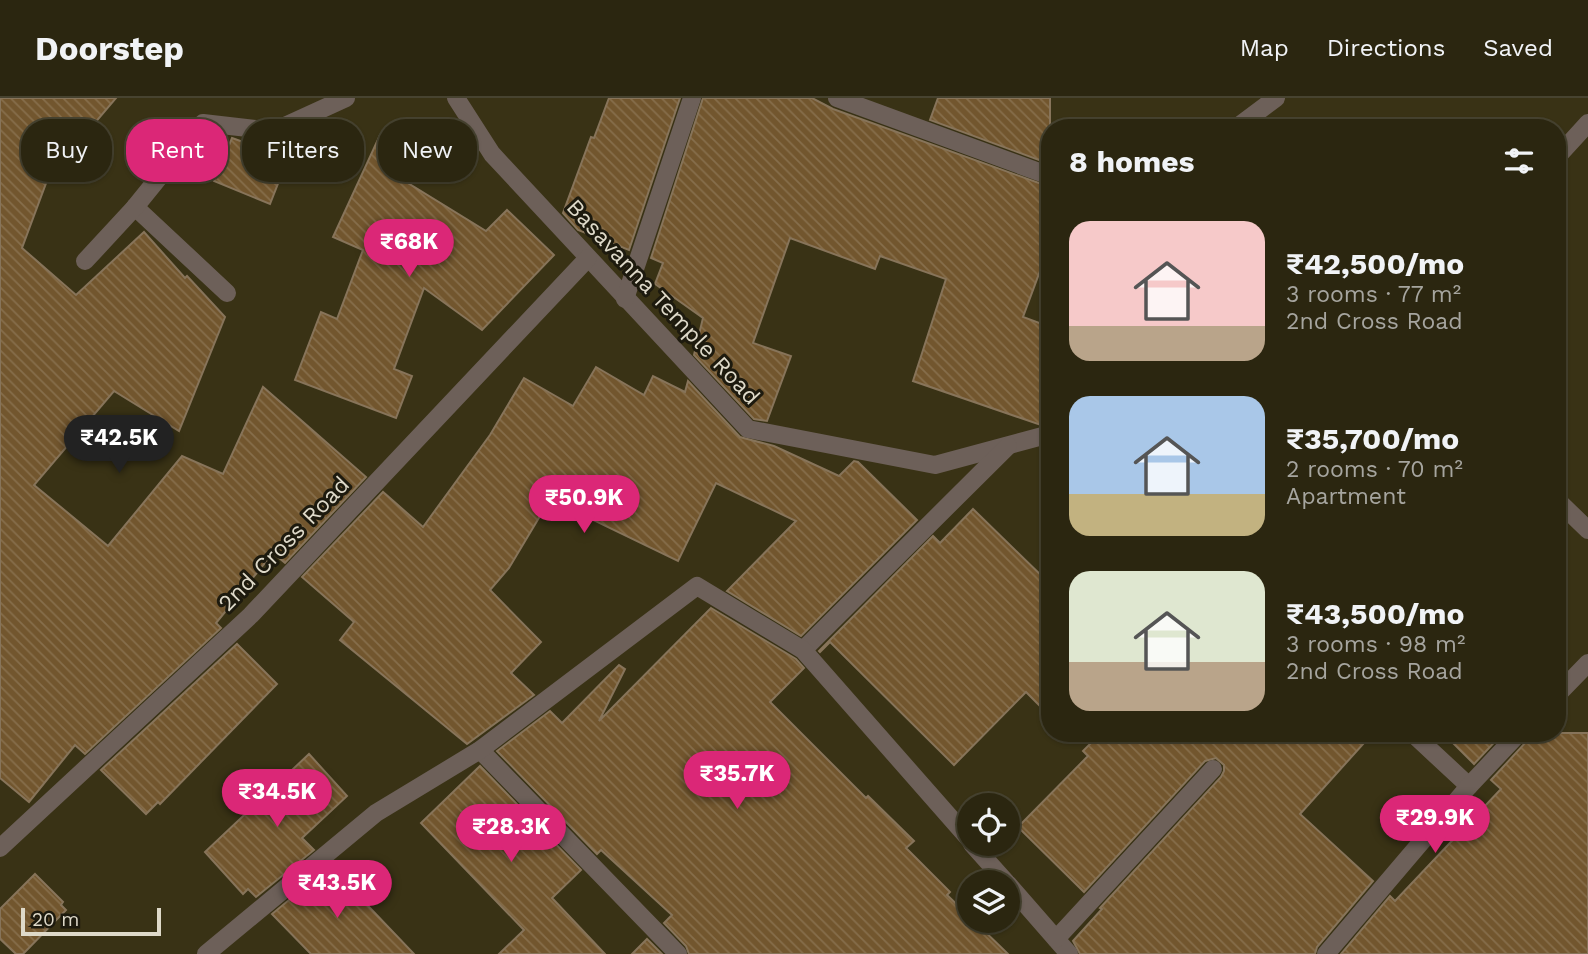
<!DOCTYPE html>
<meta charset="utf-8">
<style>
body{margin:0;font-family:"Work Sans",sans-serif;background:#37321e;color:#f1f3f6;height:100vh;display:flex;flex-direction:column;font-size:26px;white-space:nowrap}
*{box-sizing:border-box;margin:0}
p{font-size:23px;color:#a6a59f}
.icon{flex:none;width:38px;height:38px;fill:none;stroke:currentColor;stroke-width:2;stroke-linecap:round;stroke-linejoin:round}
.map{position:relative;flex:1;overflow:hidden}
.drawer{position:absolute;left:1041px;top:21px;width:525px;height:623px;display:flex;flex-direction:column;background:#2b2610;border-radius:28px;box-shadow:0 2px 5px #0004,0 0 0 2px #474330}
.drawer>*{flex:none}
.hud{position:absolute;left:21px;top:21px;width:665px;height:63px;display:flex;gap:14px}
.controls{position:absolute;left:957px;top:695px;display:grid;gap:14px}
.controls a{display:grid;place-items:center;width:63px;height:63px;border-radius:50%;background:#2b2610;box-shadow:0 2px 5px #0004,0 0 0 2px #474330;font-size:35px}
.scale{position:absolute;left:21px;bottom:18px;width:140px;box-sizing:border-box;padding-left:7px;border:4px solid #ded9c9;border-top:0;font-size:19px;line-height:24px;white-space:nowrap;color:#ded9c9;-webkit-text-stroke:5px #1d1a0e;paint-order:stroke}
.price{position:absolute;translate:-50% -60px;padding:0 16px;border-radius:24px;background:#db2777;color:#fff;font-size:23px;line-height:46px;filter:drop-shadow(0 2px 4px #0008)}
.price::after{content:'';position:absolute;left:50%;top:42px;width:21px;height:16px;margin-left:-10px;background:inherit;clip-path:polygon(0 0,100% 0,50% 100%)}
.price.selected{background:#222;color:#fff}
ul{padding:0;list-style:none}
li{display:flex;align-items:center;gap:21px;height:175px;padding:0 28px}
li span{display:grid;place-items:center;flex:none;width:196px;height:140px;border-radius:21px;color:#555}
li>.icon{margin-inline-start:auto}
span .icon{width:84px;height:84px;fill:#fffc;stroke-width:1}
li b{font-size:30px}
h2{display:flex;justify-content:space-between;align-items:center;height:84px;padding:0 28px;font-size:30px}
.pill{padding:0 24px;border-radius:28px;background:#2b2610;box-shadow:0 2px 5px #0004,0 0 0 2px #474330;font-size:24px;line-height:63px}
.pill.selected{background:#db2777;color:#fff}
header{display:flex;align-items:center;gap:42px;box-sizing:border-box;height:98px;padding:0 35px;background:#2b2610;border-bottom:2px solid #474330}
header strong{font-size:33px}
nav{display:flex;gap:38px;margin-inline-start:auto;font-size:24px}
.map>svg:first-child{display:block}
</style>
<header>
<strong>Doorstep</strong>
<nav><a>Map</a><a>Directions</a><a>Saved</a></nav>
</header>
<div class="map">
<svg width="1588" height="856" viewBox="0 0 1588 856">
<defs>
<pattern id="building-back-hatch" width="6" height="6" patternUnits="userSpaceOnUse" patternTransform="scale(1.75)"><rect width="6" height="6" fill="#72562e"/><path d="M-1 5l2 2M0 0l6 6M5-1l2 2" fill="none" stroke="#866e4b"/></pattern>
</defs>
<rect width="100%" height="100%" fill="#393215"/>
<g fill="url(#building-back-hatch)" stroke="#87745a" stroke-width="2">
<polygon points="0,0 116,0 48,80 22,150 76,197 144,134 185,180 187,178 225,219 179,333 114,293 34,387 108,448 182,358 223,376 263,289 366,379 285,465 273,455 216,525 221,530 85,656 75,647 29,704 0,680"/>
<polygon points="609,0 680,0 629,152 578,132 563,115 591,39 594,40"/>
<polygon points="703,0 812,0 833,11 1050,89 1050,146 1023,219 1050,229 1050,325 1041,327 913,283 946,181 880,158 875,171 790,140 753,245 791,258 767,323 754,321 694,257 703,220 655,186 663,165 651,160"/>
<polygon points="938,0 1050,0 1050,66 930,22"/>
<polygon points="380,37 421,57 408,85 486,133 507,112 554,157 482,232 424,190 394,271 412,278 396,320 295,282 321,214 337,221 363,152 333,139"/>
<polygon points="232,40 288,60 270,106 214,83"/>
<polygon points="596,269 644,297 653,278 685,294 688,283 740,339 774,348 839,378 854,363 858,364 917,422 801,538 727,493 796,423 716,385 678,463 552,402 549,403 509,470 490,492 541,544 511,575 534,597 467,646 340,542 354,524 302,479 383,394 423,429 490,337 524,280 573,308"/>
<polygon points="973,411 1050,486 1050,618 1026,594 954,667 830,544 820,554 819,553 933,438 940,445"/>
<polygon points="711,510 796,561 804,570 770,604 866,700 868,698 914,743 906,750 950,794 947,797 970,819 970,822 973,822 1008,856 689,856 686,848 664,825 672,817 601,752 597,756 497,653 550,613 562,625 619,567 625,571 599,623"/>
<polygon points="237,546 277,586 160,706 158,704 146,716 101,672"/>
<polygon points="1101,635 1373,635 1300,716 1373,783 1317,849 1315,856 1080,856 1073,843 1102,811 1100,810 1221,679 1224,673 1224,667 1216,660 1205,663 1084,794 1018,729 1088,658 1083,653"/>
<polygon points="1443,635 1503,635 1474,666"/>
<polygon points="1530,635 1588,635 1588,856 1341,856 1390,798 1395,803 1501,691 1491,682 1527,643"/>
<polygon points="309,656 347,698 302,740 314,752 256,799 248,791 243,796 205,754"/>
<polygon points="480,668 581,772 552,800 605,856 499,856 524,832 421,725"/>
<polygon points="330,768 414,856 311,856 272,816"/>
<polygon points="35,776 63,804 61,807 66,812 23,856 16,856 0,841 0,811"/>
<polygon points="647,841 662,856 632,856"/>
</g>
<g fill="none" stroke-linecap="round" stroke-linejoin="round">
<g stroke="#6d6059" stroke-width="18">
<polyline points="456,0 492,56 748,331 935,367 1050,336"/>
<polyline points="837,0 1050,78"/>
<polyline points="1236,30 1276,0"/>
<polyline points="1558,58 1588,25"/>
<polyline points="135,109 227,195"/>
<polyline points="85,163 135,109 203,25 274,33 346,0"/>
<polyline points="625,201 692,0"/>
<polyline points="1558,403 1588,432"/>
<polyline points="803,552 1008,348"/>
<polyline points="1558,596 1588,565"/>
<polyline points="1412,635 1469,688"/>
<polyline points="480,652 678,856"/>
<polyline points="972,746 1006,784"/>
<polyline points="0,750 251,517 588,160"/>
<polyline points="1008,786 1069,856"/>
<polyline points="1056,841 1213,671"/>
<polyline points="206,856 376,715 480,652 697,488 803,552 970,742"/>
<polyline points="1326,856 1469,688 1519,635"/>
</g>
</g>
<g text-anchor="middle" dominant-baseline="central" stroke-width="6" stroke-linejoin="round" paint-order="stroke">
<g font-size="23" fill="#ded9c9" stroke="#1d1a0e">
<text transform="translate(663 204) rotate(47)">Basavanna Temple Road</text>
<text transform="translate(284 446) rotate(-46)">2nd Cross Road</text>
</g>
</g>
</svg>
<div class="controls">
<a><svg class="icon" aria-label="locate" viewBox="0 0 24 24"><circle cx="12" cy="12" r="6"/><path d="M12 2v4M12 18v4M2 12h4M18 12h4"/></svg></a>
<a><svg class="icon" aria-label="layers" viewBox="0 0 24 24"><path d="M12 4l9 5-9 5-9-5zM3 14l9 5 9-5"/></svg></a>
</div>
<div class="scale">20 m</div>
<b class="price" style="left:409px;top:181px">₹68K</b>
<b class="price selected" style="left:119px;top:377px">₹42.5K</b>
<b class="price" style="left:584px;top:437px">₹50.9K</b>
<b class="price" style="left:737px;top:713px">₹35.7K</b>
<b class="price" style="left:277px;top:731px">₹34.5K</b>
<b class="price" style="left:1435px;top:757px">₹29.9K</b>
<b class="price" style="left:511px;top:766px">₹28.3K</b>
<b class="price" style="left:337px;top:822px">₹43.5K</b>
<div class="hud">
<a class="pill">Buy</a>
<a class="pill selected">Rent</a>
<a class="pill">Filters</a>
<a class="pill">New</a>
</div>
<section class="drawer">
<h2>8 homes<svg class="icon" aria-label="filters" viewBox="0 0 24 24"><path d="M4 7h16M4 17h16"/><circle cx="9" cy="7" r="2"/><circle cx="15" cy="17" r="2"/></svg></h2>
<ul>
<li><span style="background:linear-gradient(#f6c9c9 75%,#b9a48a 0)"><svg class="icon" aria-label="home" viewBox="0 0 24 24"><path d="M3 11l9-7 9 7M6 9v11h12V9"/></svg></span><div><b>₹42,500/mo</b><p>3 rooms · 77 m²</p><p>2nd Cross Road</p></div></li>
<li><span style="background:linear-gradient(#a9c7e8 70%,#c2b280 0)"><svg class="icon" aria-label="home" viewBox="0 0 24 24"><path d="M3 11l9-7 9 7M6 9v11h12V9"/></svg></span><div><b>₹35,700/mo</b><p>2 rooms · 70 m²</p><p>Apartment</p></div></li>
<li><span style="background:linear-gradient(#dfe7d0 65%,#b9a48a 0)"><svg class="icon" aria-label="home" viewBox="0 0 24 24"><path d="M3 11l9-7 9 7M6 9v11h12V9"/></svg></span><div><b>₹43,500/mo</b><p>3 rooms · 98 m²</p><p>2nd Cross Road</p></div></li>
</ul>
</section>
</div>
